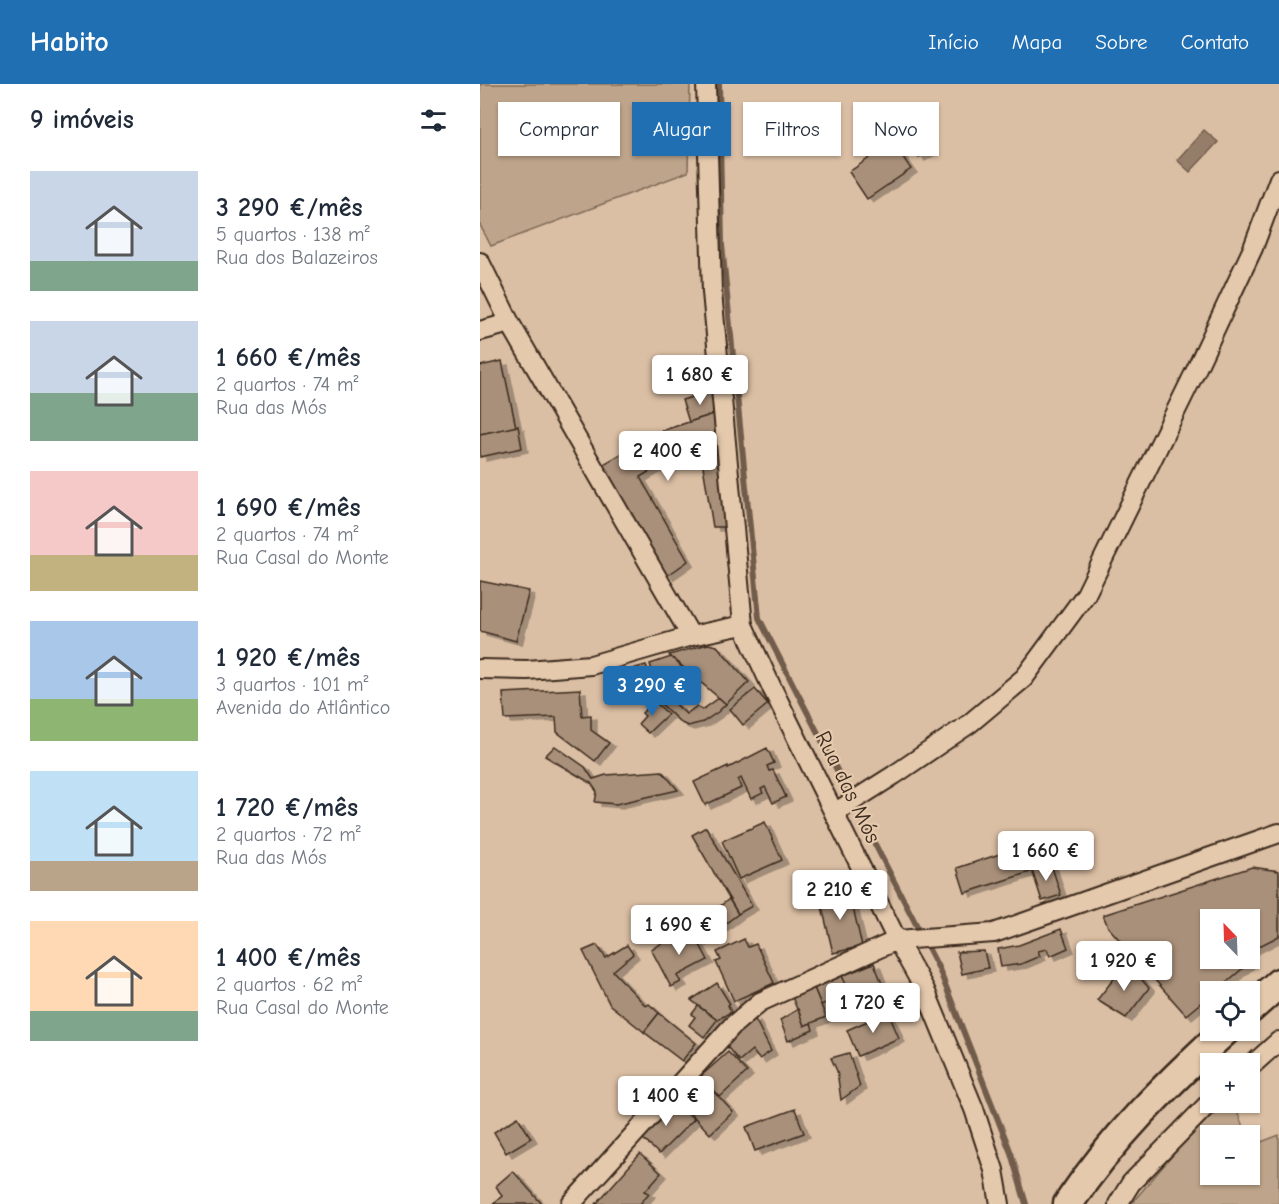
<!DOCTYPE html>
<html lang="pt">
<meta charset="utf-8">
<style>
body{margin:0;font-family:"Comic Neue",sans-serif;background:#f6f6f7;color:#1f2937;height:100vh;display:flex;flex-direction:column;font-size:22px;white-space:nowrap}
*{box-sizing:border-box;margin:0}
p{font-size:20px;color:#747a83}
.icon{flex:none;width:33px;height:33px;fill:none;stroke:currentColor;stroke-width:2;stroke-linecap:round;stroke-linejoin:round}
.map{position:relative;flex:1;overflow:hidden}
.details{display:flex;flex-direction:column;background:#fff;width:480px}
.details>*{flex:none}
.hud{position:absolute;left:18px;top:18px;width:570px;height:54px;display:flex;gap:12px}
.needle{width:39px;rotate:337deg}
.fabs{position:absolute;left:720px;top:825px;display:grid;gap:12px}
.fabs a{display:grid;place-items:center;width:60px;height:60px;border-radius:0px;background:#fff;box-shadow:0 2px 4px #0004;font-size:30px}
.price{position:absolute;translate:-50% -51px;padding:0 14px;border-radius:6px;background:#fff;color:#222;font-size:20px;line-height:39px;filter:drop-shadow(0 2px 3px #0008)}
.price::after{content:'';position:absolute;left:50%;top:36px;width:18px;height:14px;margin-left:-9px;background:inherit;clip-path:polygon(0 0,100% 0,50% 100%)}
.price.active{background:#1f6fb2;color:#fff}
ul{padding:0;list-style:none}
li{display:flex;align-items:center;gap:18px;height:150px;padding:0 30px}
li span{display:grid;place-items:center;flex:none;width:168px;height:120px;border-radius:0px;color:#555}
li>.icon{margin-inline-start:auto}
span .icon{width:72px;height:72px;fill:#fffc;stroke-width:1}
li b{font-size:26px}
h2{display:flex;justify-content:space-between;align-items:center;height:72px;padding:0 30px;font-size:26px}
.tag{padding:0 21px;border-radius:0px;background:#fff;box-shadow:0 2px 4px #0004;font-size:21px;line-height:54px}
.tag.active{background:#1f6fb2;color:#fff}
header{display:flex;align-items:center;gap:36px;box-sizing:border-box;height:84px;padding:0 30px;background:#1f6fb2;color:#fff}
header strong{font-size:28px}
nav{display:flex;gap:33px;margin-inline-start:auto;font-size:21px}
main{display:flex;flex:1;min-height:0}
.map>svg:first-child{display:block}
</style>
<header>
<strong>Habito</strong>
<nav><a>Início</a><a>Mapa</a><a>Sobre</a><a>Contato</a></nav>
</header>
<main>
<section class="details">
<h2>9 imóveis<svg class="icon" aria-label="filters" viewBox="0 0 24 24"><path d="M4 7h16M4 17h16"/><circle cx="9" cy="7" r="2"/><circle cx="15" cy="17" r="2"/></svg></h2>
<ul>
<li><span style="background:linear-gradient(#c9d6e8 75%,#7fa58c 0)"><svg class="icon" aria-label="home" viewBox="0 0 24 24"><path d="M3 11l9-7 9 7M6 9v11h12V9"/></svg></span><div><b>3 290 €/mês</b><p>5 quartos · 138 m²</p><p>Rua dos Balazeiros</p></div></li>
<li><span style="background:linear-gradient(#c9d6e8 60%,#7fa58c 0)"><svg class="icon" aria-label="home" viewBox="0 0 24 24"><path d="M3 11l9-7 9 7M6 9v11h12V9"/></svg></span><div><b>1 660 €/mês</b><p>2 quartos · 74 m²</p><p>Rua das Mós</p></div></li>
<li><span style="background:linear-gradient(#f6c9c9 70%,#c2b280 0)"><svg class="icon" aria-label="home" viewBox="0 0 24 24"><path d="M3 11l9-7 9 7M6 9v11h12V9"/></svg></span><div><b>1 690 €/mês</b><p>2 quartos · 74 m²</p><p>Rua Casal do Monte</p></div></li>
<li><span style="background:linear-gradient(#a9c7e8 65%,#8fb573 0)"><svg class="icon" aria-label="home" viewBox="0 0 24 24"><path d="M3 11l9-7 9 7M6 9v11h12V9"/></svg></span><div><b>1 920 €/mês</b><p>3 quartos · 101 m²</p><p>Avenida do Atlântico</p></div></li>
<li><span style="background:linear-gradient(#bfe0f5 75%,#b9a48a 0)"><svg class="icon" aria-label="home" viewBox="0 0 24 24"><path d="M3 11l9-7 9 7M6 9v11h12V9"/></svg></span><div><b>1 720 €/mês</b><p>2 quartos · 72 m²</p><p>Rua das Mós</p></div></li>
<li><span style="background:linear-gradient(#ffd9b3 75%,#7fa58c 0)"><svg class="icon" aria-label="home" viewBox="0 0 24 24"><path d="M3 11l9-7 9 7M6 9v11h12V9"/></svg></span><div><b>1 400 €/mês</b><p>2 quartos · 62 m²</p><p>Rua Casal do Monte</p></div></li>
</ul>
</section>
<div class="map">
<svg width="799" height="1120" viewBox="0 0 799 1120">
<defs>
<filter id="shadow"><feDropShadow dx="6" dy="4" stdDeviation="0" flood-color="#0004"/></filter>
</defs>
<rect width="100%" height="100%" fill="#dbbfa4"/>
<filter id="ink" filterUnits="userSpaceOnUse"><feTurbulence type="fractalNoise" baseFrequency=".0167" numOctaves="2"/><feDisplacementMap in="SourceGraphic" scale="12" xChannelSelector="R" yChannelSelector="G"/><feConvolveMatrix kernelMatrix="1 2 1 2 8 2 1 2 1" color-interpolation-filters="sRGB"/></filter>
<g filter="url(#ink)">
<g fill="#bda48a" stroke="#7c6754" stroke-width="1.5">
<polygon points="0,0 210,0 208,88 11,162 0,141"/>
<polygon points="740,1019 754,1019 766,1051 730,1052 730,1090 770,1090 770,1060 771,1062 799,1051 799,1120 651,1120 725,1033"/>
</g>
<polygon fill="#957e69" stroke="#715c4b" stroke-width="1.5" points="724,46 738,58 710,88 697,76"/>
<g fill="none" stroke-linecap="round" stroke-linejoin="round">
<polyline stroke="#715c4b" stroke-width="6" points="239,0 242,161 279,534 459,885 531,1069 546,1120"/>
</g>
<g fill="#a9907a" stroke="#3b2a1e" stroke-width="1.5" filter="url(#shadow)">
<polygon points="439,36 450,53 443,56 449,67 439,73 422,46"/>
<polygon points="413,58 431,85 387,115 369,88"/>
<polygon points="22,277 36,343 0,350 0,282"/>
<polygon points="231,307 237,329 209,338 202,316"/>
<polygon points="237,329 245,443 233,443 220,364 192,374 160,393 208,477 187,492 122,381 181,347"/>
<polygon points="38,342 42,364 0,373 0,350"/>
<polygon points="0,497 49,507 36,557 0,547"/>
<polygon points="228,560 237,562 269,598 246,620 189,571"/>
<polygon points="191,573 204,585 175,595 170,580"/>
<polygon points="166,581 175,605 155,612 145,587"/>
<polygon points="145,587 150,602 134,608 128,592"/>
<polygon points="176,601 206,630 217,622 222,626 239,614 246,620 238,628 223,638 208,642 201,639 168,607 175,605 174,602"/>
<polygon points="100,605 102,632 111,631 111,646 129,659 115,677 77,648 76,633 25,635 23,609"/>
<polygon points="275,605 288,620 263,641 250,625"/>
<polygon points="174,617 188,630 168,649 158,640 165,632 162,629"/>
<polygon points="75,662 105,683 113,695 126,691 182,687 198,706 136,720 115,718 117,708 111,699 65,672"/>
<polygon points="287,664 294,679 287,682 289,687 293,686 306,713 293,719 285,703 281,705 283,709 271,715 261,694 258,696 261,704 225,721 214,698 248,682 248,684"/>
<polygon points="285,738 302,776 259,795 242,757"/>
<polygon points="226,743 272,822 258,830 212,751"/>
<polygon points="541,763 550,788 485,809 477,784"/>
<polygon points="571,780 581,811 562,817 552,786"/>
<polygon points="772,783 799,787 799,852 770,867 770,836 730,836 730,874 767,874 769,879 735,908 730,908 730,911 706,931 628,843 623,831"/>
<polygon points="361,805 364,816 371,815 382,862 353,869 339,810"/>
<polygon points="249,815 258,830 221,858 213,844 226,834 223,830 227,826 230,830"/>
<polygon points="211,844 228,876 197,892 201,898 191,903 171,865"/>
<polygon points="581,845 588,864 570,872 567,865 558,867 560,872 541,880 521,883 518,865 539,861"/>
<polygon points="264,855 268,863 276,860 294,899 254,917 236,878 241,876 237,868"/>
<polygon points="117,861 126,874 147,861 153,870 133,887 166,922 169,920 179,929 164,948 130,921 103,867"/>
<polygon points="504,867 508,884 482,890 477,868"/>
<polygon points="647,878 669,904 646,934 617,916"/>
<polygon points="394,879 405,907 374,920 362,892"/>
<polygon points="362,892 370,909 341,921 334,904"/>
<polygon points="237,899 250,920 248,921 251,928 237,936 211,916"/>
<polygon points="334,904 346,933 324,942 312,913"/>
<polygon points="218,922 237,936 224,953 209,941 215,933 212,930"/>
<polygon points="318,925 324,942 331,939 333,946 308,957 300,936"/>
<polygon points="408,928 419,954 378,972 367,946"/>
<polygon points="179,929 216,959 202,977 164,948"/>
<polygon points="274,933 291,967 279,975 272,966 259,977 243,958"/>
<polygon points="248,968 267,988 240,1013 221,992"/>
<polygon points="369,969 380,1002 361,1016 357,987 351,974"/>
<polygon points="225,998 253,1028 230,1050 202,1020"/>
<polygon points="194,1016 214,1035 179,1070 159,1051"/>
<polygon points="315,1025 324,1049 275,1067 266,1043"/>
<polygon points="38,1033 51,1054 26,1069 14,1048"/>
<polygon points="160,1070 181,1089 165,1107 169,1109 160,1120 116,1120"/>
<polygon points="33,1087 62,1120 13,1120 22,1112 16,1102"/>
</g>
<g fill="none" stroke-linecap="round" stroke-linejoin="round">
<defs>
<g id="street">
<polyline points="226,0 232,208 263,541 292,604 417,856 445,906 494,1025 514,1086 520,1120"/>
<polyline points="0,178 30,239 211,552 263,541"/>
<polyline points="0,247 30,239"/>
<polyline points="0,585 47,586 111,581 211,552"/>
<polyline points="354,729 414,691 489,640 544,594 606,510 715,288 773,164 799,95"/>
<polyline points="770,983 799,957"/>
<polyline points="91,1120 252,942 280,918 417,856 514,849 799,749"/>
<polyline points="638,1120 651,1099 730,1018"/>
</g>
<g id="primary">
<polyline points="770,925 799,899"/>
<path d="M 588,1120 C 632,1054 687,1000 746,946"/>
</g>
</defs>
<use href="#street" stroke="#3b2a1e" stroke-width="22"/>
<use href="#primary" stroke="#3b2a1e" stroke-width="33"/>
<use href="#street" stroke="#e5c9ac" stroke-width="18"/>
<use href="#primary" stroke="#e5c9ac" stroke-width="28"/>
</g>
</g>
<g text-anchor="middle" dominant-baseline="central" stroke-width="4.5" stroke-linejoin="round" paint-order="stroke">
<g font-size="22" fill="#3b2a1e" stroke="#e5c9ac">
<text transform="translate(368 703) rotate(64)">Rua das Mós</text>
</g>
</g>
</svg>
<div class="fabs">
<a><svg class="needle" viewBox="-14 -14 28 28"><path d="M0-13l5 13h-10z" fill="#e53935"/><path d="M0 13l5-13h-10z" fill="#747a83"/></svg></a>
<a><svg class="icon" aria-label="locate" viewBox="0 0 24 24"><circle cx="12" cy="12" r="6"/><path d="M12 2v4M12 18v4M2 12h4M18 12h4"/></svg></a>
<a>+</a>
<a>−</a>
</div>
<b class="price" style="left:220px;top:322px">1 680 €</b>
<b class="price" style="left:188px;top:398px">2 400 €</b>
<b class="price active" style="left:172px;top:633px">3 290 €</b>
<b class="price" style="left:566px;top:798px">1 660 €</b>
<b class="price" style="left:360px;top:837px">2 210 €</b>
<b class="price" style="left:199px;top:872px">1 690 €</b>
<b class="price" style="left:644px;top:908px">1 920 €</b>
<b class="price" style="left:393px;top:950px">1 720 €</b>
<b class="price" style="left:186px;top:1043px">1 400 €</b>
<div class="hud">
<a class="tag">Comprar</a>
<a class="tag active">Alugar</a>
<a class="tag">Filtros</a>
<a class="tag">Novo</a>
</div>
</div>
</main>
